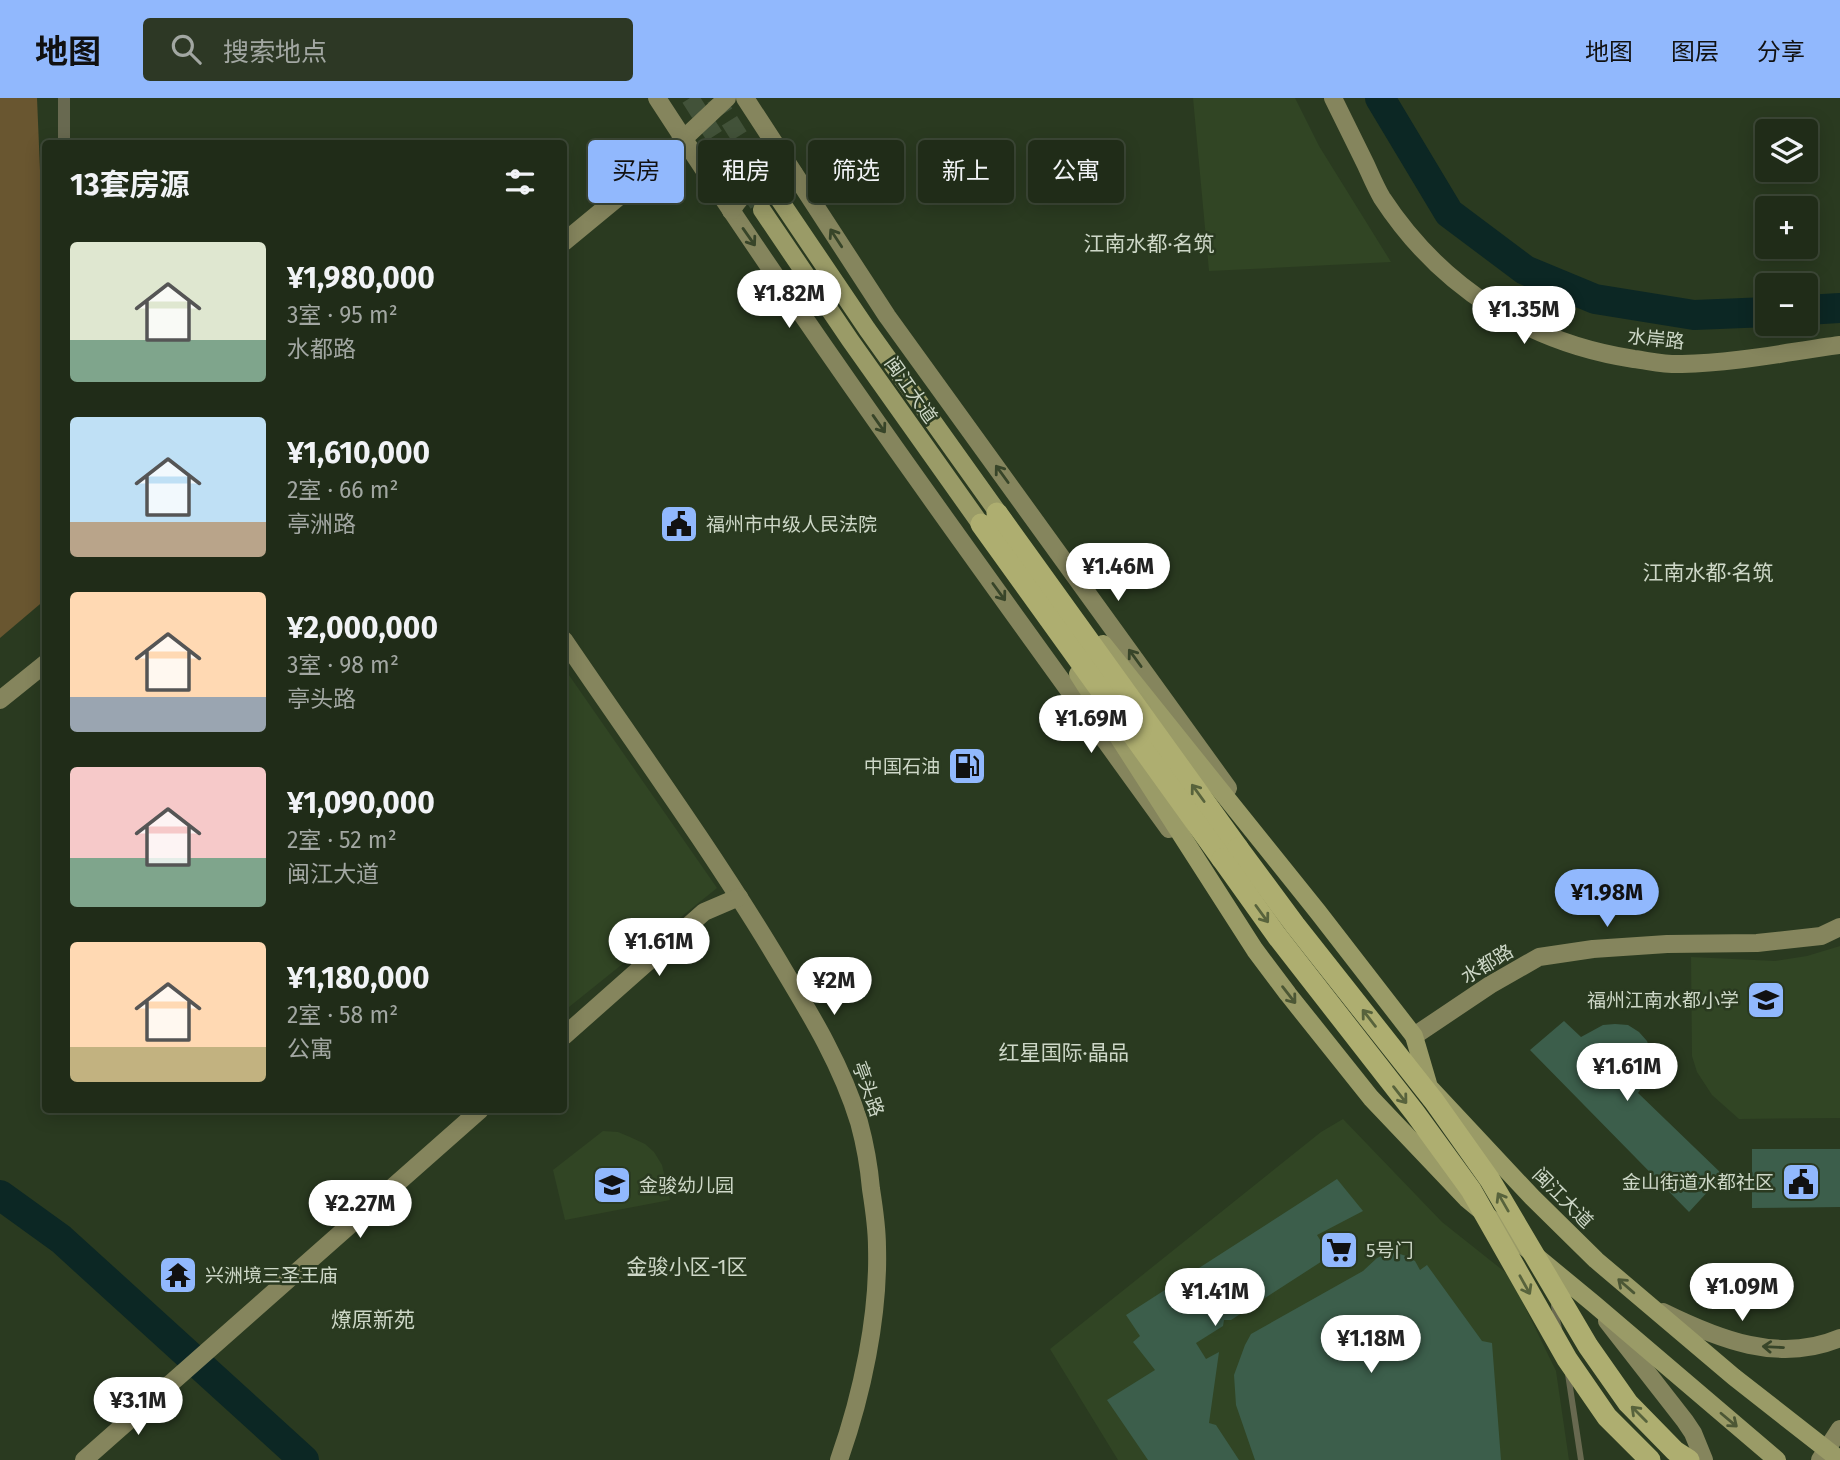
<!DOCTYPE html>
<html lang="zh">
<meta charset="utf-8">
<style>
body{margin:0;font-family:"Fira Sans","Noto Sans SC",sans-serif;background:#2d3825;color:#f1f3f6;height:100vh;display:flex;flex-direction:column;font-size:26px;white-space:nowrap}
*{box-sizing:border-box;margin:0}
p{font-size:23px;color:#a2a7a2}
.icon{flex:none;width:38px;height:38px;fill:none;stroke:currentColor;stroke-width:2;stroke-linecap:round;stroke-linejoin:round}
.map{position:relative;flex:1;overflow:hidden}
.details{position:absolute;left:42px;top:42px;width:525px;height:973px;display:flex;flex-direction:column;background:#202c18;border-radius:7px;box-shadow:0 4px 18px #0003,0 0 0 2px #3d4837}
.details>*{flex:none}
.top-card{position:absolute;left:588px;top:42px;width:665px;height:63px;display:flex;gap:14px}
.controls{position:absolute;left:1755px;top:21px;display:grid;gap:14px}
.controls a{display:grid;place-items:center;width:63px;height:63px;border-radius:7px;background:#202c18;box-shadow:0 4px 18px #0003,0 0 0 2px #3d4837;font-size:35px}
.price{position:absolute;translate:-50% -60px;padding:0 16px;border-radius:24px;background:#fff;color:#222;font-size:23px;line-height:46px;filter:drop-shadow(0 2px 4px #0008)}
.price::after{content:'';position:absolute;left:50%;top:42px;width:21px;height:16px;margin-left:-10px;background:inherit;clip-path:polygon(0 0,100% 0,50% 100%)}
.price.current{background:#91b8fd;color:#111}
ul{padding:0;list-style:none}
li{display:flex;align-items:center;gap:21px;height:175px;padding:0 28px}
li span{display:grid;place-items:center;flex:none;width:196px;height:140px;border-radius:7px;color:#555}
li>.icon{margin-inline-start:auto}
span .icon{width:84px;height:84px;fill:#fffc;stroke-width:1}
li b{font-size:30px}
h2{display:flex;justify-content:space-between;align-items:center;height:84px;padding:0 28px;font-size:30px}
.tag{padding:0 24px;border-radius:7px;background:#202c18;box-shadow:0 4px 18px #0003,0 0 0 2px #3d4837;font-size:24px;line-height:63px}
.tag.current{background:#91b8fd;color:#111}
header{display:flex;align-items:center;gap:42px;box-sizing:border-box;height:98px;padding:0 35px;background:#91b8fd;color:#111}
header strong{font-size:33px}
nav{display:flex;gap:38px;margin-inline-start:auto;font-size:24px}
.search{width:490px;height:63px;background:#2d3825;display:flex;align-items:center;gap:18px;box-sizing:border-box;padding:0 24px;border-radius:7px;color:#a2a7a2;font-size:26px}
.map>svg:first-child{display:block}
</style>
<header>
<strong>地图</strong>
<div class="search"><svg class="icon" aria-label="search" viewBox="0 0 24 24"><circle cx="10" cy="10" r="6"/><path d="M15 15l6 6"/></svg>搜索地点</div>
<nav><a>地图</a><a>图层</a><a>分享</a></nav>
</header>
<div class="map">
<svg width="1840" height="1362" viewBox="0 0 1840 1362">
<rect width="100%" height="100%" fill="#2a3a20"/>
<g fill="#314524">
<polygon points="1193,0 1295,0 1319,48 1391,164 1209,173"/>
<polygon points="564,570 717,790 564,913"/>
<polygon points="1840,848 1840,1020 1739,1021 1712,997 1697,974 1692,958 1691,859 1775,863 1807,858"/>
<polygon points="1343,1021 1442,1124 1510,1178 1556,1273 1569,1362 1118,1362 1050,1251 1321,1034"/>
<polygon points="603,1033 618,1034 630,1039 645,1046 654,1054 662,1067 670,1102 565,1122 553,1072"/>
</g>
<polygon fill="#695630" points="0,0 37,0 46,217 46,501 0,540"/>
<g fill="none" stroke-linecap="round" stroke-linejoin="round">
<g stroke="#0c2724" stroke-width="30">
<polyline points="1380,0 1449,115 1525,172 1595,201 1694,217 1768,214"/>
<polyline points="1806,212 1840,210"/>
<polyline points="0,1097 61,1141 304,1362"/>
</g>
</g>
<g fill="#3c5e4b">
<polygon points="1564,923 1581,939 1603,927 1615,926 1628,927 1639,934 1647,943 1651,954 1652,965 1650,977 1638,995 1723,1077 1689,1114 1530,952"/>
<polygon points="1752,1051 1840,1051 1840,1109 1752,1110"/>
<polygon points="1337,1081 1363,1113 1317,1137 1330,1158 1231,1222 1224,1222 1223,1228 1196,1245 1206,1261 1219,1254 1209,1325 1216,1327 1239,1362 1148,1362 1107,1302 1155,1272 1133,1244 1140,1238 1126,1217"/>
<polygon points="1397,1155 1406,1158 1415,1163 1420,1172 1427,1167 1482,1243 1492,1245 1501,1362 1255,1362 1236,1307 1234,1277 1245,1247 1251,1236 1363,1173 1377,1160 1386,1156"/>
</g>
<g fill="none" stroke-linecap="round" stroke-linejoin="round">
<g stroke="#425239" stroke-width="18" stroke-dasharray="18 9" stroke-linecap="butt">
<polyline points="690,0 762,112"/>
<polyline points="715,0 779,101"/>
</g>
<g stroke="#686950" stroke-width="6">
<polyline points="1554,1208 1559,1231"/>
<polyline points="1568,1276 1581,1362"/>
</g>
<polyline stroke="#686950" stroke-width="12" points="64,0 64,46"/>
<g stroke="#85855d" stroke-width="18">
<path d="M 657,0 C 819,250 995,490 1169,731"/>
<polyline points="745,0 887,218 1228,690"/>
<path d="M 1333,0 C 1344,22 1355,45 1366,67 C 1371,78 1376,90 1382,100 C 1441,190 1529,245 1634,261 C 1650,263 1666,267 1682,266 C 1735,265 1788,254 1840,247"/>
<path d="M 731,113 C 748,87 762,77 793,74"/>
<polyline points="564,144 644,78 727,0"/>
<path d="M 564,542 C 634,645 708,747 773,854 C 806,909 840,962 859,1024 C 865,1046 869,1068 871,1091 C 874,1110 877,1130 877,1149 C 879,1218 862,1297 839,1362"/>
<polyline points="0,602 46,565"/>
<polyline points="564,938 704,814 739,799"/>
<polyline points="1414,938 1490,887 1539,859 1593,851 1667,846 1757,845 1821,838 1840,829"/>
<path d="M 1663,1214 C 1718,1241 1779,1266 1840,1240"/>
<polyline points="1607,1223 1685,1323 1693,1335 1704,1362"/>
<polyline points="84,1362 480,1012"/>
<polyline points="1820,1362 1840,1331"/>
</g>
<g stroke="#9a9b67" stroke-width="18">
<polyline points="779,101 867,231 1004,423"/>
<polyline points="762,112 850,242 989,438"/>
<polyline points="1103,546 1318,814 1414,938 1429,989 1532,1099 1596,1162 1734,1279 1840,1362"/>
<polyline points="1078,576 1255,852 1288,896 1371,1000 1467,1101 1594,1206 1777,1362"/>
</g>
<g stroke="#aeae70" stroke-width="21">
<polyline points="997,415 1238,750"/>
<polyline points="981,426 1222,761"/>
</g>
<g stroke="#aeae70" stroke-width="21">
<polyline points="1238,750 1295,827 1434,1003 1490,1082 1588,1248 1628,1305 1675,1353 1689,1362"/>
<polyline points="1222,761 1277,838 1415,1015 1471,1092 1567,1261 1607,1319 1650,1362"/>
</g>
</g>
<defs><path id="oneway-shaft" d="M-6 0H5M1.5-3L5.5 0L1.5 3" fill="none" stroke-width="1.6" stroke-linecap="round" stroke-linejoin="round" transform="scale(1.75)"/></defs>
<g stroke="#384529">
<use href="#oneway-shaft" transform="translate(749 139) rotate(55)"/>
<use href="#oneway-shaft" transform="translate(836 140) rotate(-123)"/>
<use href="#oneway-shaft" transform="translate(879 326) rotate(55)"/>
<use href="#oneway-shaft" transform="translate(1002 376) rotate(-126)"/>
<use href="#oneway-shaft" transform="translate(999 494) rotate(54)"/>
<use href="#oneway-shaft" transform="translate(1135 560) rotate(-126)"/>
<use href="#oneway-shaft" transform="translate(1773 1249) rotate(-177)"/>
</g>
<g stroke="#58633c">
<use href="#oneway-shaft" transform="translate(1198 695) rotate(-126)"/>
<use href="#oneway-shaft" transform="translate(1262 816) rotate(54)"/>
<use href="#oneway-shaft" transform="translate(1369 920) rotate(-128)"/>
<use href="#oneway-shaft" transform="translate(1400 997) rotate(52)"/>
<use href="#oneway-shaft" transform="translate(1503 1104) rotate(-120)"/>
<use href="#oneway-shaft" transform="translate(1525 1187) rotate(61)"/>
<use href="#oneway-shaft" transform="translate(1639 1316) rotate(-135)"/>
</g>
<g stroke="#4c5735">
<use href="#oneway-shaft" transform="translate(1289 897) rotate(52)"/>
<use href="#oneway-shaft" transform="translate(1626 1188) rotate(-139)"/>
<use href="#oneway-shaft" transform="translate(1729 1322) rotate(40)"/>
</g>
<defs>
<symbol id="civic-square" viewBox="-11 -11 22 22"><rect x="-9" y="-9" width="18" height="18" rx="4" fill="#91b8fd" stroke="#2a3a20"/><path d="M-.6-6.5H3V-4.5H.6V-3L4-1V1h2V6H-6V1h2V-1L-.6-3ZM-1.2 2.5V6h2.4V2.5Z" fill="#111"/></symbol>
<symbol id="fuel-square" viewBox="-11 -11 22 22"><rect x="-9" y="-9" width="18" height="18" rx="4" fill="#91b8fd" stroke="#2a3a20"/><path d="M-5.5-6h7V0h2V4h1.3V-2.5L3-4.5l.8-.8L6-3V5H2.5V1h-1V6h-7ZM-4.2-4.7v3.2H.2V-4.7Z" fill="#111"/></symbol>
<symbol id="school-square" viewBox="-11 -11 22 22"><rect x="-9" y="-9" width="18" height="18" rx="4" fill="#91b8fd" stroke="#2a3a20"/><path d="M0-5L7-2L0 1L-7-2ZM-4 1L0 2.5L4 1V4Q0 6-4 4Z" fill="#111"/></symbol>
<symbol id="supermarket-square" viewBox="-11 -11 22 22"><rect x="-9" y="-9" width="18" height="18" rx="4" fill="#91b8fd" stroke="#2a3a20"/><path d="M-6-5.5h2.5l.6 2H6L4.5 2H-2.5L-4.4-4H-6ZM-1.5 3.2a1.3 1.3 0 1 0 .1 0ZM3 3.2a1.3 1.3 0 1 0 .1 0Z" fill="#111"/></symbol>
<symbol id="temple-square" viewBox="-11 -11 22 22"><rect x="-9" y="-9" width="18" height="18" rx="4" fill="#91b8fd" stroke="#2a3a20"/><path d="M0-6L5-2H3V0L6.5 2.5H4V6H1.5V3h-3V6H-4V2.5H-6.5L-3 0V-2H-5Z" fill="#111"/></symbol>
</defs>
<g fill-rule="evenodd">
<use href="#civic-square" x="657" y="404" width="44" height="44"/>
<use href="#fuel-square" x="945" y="646" width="44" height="44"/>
<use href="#school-square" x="1744" y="880" width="44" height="44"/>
<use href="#civic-square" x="1779" y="1062" width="44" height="44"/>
<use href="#school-square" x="590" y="1065" width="44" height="44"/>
<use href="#supermarket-square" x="1317" y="1130" width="44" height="44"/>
<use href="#temple-square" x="156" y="1155" width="44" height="44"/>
</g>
<g text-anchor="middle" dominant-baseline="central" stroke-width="5" stroke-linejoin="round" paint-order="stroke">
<g font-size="19" fill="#cdd7c7" stroke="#2a3a20">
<text transform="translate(1656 241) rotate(6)">水岸路</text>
<text transform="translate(911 292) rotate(55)">闽江大道</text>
<text transform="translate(1487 866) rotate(-31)">水都路</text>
<text transform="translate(868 991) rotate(70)">亭头路</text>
<text transform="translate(1563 1100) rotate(45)">闽江大道</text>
</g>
<g font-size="19" fill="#cdd7c7" stroke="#2a3a20" text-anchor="start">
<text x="706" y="426">福州市中级人民法院</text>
<text x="940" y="668" text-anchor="end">中国石油</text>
<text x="1739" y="902" text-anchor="end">福州江南水都小学</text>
<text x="1774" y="1084" text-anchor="end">金山街道水都社区</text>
<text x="639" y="1087">金骏幼儿园</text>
<text x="1366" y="1152">5号门</text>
<text x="205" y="1177">兴洲境三圣王庙</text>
</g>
<g font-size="21" fill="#cdd7c7" stroke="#2a3a20">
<text x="1149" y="146">江南水都·名筑</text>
<text x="1708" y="475">江南水都·名筑</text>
<text x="1064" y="955">红星国际·晶品</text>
<text x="687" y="1169">金骏小区-1区</text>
<text x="373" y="1222">燎原新苑</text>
</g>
</g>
</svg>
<div class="controls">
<a><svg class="icon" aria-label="layers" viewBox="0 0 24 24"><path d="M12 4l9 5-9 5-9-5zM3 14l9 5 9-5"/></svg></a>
<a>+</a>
<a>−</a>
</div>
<b class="price" style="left:789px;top:232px">¥1.82M</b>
<b class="price" style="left:1524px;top:248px">¥1.35M</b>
<b class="price" style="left:1118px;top:505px">¥1.46M</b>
<b class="price" style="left:1091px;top:657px">¥1.69M</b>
<b class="price current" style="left:1607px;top:831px">¥1.98M</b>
<b class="price" style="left:659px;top:880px">¥1.61M</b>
<b class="price" style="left:834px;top:919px">¥2M</b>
<b class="price" style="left:1627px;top:1005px">¥1.61M</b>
<b class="price" style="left:360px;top:1142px">¥2.27M</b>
<b class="price" style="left:1742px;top:1225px">¥1.09M</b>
<b class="price" style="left:1215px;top:1230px">¥1.41M</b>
<b class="price" style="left:1371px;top:1277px">¥1.18M</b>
<b class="price" style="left:138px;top:1339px">¥3.1M</b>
<div class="top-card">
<a class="tag current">买房</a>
<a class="tag">租房</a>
<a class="tag">筛选</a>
<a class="tag">新上</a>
<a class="tag">公寓</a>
</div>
<section class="details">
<h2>13套房源<svg class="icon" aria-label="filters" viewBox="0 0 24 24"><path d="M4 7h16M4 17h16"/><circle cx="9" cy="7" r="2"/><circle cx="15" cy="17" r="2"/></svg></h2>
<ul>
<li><span style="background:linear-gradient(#dfe7d0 70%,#7fa58c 0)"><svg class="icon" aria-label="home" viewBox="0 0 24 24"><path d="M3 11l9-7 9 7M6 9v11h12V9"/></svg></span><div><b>¥1,980,000</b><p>3室 · 95 m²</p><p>水都路</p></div></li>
<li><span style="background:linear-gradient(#bfe0f5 75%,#b9a48a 0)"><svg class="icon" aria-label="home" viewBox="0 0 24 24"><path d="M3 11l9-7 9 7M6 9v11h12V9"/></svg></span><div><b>¥1,610,000</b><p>2室 · 66 m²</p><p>亭洲路</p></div></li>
<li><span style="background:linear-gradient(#ffd9b3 75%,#9aa5b1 0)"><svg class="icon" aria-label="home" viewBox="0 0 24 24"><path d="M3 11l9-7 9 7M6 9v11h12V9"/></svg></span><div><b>¥2,000,000</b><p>3室 · 98 m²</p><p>亭头路</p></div></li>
<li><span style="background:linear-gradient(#f6c9c9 65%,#7fa58c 0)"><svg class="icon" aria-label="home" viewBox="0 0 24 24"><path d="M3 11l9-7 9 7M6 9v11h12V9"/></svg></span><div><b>¥1,090,000</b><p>2室 · 52 m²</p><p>闽江大道</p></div></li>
<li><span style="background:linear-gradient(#ffd9b3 75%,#c2b280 0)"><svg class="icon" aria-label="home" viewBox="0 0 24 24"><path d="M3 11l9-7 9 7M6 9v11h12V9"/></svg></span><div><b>¥1,180,000</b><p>2室 · 58 m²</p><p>公寓</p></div></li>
</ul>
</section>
</div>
